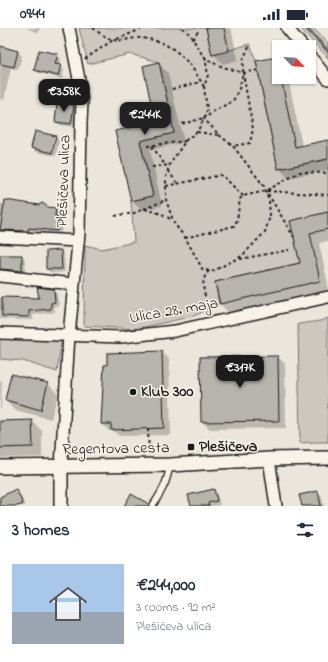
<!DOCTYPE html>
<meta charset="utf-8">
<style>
body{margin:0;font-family:"Indie Flower",sans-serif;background:#f6f6f7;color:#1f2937;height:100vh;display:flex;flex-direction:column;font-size:15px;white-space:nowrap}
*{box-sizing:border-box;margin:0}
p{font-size:13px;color:#747a83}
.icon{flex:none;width:22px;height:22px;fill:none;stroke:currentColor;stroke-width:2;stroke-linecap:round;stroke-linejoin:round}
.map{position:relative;height:478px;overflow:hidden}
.panel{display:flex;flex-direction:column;background:#fff;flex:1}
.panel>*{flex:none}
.needle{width:26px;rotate:115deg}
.tools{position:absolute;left:272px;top:12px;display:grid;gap:8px}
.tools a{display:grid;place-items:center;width:44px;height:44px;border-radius:0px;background:#fff;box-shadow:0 1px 3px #0004;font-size:20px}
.price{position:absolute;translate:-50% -34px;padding:0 9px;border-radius:8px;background:#1c1c1c;color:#fff;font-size:13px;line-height:26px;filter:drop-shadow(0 1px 2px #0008)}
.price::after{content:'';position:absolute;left:50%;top:24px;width:12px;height:9px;margin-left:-6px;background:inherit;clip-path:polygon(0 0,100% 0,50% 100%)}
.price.current{background:#222;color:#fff}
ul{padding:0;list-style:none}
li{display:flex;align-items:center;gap:12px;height:100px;padding:0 12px}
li+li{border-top:1px solid #e0e1e3}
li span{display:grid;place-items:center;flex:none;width:112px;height:80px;border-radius:0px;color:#555}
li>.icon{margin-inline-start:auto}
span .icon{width:48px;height:48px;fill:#fffc;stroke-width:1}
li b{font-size:17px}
h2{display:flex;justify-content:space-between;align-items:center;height:48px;padding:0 12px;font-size:17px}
.status{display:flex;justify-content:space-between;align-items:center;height:28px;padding:0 20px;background:#fff;direction:ltr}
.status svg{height:11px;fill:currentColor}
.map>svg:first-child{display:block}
</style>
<div class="status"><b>09:44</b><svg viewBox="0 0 49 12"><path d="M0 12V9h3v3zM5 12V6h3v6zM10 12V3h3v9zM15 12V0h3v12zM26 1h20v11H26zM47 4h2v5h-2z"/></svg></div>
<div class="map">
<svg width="328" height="478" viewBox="0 0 328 478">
<rect width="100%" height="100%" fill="#eae6dc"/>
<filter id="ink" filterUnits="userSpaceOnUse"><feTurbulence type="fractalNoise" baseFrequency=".025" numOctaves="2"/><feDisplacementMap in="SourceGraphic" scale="8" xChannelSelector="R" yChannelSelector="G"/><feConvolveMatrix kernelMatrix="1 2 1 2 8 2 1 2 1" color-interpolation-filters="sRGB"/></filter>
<g filter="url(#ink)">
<g fill="#ccc8c0" stroke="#74726e">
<polygon points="79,0 206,0 212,27 250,16 256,33 278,141 328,131 328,184 291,193 300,235 215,254 219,276 194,288 136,301 84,298 85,217 102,221 134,214 131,173 153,168 140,113 174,105 159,34 130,26 88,36"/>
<polygon points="300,0 313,0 328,15 328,30"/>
<polygon points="328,290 328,414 316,414 300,415 298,296 320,293"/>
<polygon points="0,308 62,310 57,344 23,333 0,331"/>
</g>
<g fill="#0003">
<polygon points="26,0 40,0 38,5"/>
<polygon points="207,0 231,0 238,32 223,36 213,26"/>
<polygon points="0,19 18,24 22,28 18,42 11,40 4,72 0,71"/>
<polygon points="57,27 61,31 59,38 64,42 62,51 39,45 35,42"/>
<polygon points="276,30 279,33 279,49 288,49 302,118 328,113 328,142 288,150 279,140"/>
<polygon points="158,35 168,45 184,114 150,122 162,178 141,182 132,173 116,104 156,95"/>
<polygon points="73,78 77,82 75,99 60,97 56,94"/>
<polygon points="55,109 59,112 56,128 36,124 32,120"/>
<polygon points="0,175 5,177 55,181 59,185 58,190 62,194 61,207 32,203 32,207 0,204"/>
<polygon points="328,185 328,213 319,215 328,256 328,263 230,286 220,276 301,235 292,194"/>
<polygon points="61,223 64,227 65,244 51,245 47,241"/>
<polygon points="22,228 25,232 26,247 5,244 1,241"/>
<polygon points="53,262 57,266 59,278 54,278 55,284 33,287 33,292 0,291 0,270 40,271"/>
<polygon points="162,324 169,331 171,407 119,408 114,403 109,403 102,396 105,338"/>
<polygon points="278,329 285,336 286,400 210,401 202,394"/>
<polygon points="0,352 2,354 1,381 0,381"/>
<polygon points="48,356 58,366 51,391 15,382 6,372"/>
<polygon points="32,393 42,403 42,429 0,430 0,394"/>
<polygon points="16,462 20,466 25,478 0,478 0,470"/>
<polygon points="213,462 217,466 220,477 214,478 192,478"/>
<polygon points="318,464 321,467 324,478 303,478"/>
</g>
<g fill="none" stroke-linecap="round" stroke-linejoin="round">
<polyline stroke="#6d6c68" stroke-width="3.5" points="306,0 328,23"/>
</g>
<g fill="#b6b4ac" stroke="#1c1c1c">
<polygon points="206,0 224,0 229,23 212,27"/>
<polygon points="0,18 18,23 14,39 0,36"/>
<polygon points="39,22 58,26 55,36 61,37 58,48 34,42"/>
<polygon points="277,29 279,49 281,49 295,119 328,112 328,131 278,141 256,33"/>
<polygon points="159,34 174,105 140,113 153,168 131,173 115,103 155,94 143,38"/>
<polygon points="57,75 74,77 71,96 55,94"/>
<polygon points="35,103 56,108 52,125 31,120"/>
<polygon points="5,172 39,177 42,175 48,179 56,180 55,188 59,189 57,203 29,200 28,203 0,202"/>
<polygon points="328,184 328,201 310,205 320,253 220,276 215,254 300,235 290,193"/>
<polygon points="61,222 62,241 46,241 46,223"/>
<polygon points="0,227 22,227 22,243 0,241"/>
<polygon points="37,259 54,261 55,274 51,275 51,281 29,283 29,289 2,288 2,269 39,270"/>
<polygon points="162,323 164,400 111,402 111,396 101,396 104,337 107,337 107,325"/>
<polygon points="278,328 279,393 201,394 200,329"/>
<polygon points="11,346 48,355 41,382 5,372"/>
<polygon points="32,392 33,419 0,420 0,393"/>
<polygon points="16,461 23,476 18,478 0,478 0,469"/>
<polygon points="214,461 217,473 208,475 209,478 191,478 188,467"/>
<polygon points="318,463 321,478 302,478 299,467"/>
<polygon points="131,466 149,476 149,478 124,478"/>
</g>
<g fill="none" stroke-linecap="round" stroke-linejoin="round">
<defs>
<path id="service" d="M 153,477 C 163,462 167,454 170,437"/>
<g id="minor">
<polyline points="287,0 303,19"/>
<polyline points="309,27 328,51"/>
<polyline points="0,209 78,213"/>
<polyline points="0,248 73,256"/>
<polyline points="0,305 121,309 175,303 328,269"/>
<polyline points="269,431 276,478"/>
<polyline points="61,439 69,307 79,205 81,95 82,74 79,51 69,0"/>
</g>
<g id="tertiary">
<polyline points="0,439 170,437 269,431 328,430"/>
<polyline points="61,439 61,478"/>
</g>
</defs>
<use href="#service" stroke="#1c1c1c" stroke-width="8"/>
<use href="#minor" stroke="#1c1c1c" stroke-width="14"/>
<use href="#tertiary" stroke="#1c1c1c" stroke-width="16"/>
<g stroke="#1c1c1c" stroke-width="2" stroke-dasharray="3 3" stroke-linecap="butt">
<path d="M 93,0 C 98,4 107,11 114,12 C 123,14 132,9 141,10 C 173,13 190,33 204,59"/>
<path d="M 182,0 C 193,6 195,18 203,27 C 211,37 231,41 243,45 L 253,101 L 250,115 L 233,118"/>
<polyline points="117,11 144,0"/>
<polyline points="193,11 199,2"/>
<polyline points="205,29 208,47 204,59 207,82 204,91 197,104 186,112 176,127 169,138 166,149 166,172 174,195 186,211 203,242 213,243 242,228 265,204 270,188 269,173 264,158 233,118 219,107 211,98 204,91 214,83 233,73 239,61 243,45 243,32 250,16"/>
<polyline points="85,31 113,12"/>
<polyline points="243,45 258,42"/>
<polyline points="172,61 201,54"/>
<polyline points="182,96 204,90"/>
<polyline points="197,104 218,107"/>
<polyline points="147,118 186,113"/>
<polyline points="152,118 165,137"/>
<polyline points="152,139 170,137"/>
<polyline points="168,143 178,156"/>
<polyline points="166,158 222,147 243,168"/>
<polyline points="267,163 328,167"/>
<polyline points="268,166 294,209"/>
<polyline points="145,181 162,186 172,192"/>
<polyline points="115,188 134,185 166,172"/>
<polyline points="185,210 234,198 237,192 240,171 243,168 266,163 300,144 325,145 328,144"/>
<polyline points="240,231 289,222"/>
<path d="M 206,286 C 210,272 196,255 209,243"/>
<polyline points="148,401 149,426"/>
</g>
<use href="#service" stroke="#f7f3e8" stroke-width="5.5"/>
<use href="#minor" stroke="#f7f3e8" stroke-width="11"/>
<use href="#tertiary" stroke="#f7f3e8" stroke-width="13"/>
</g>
</g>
<g fill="#1c1c1c" stroke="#f7f3e8" stroke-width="1.5">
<circle cx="133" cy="364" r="4"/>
<rect x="187" y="415" width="8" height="8" rx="2"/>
</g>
<g text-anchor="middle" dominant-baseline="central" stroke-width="3" stroke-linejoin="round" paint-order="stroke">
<g font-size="16" fill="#1c1c1c" stroke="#f7f3e8">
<text transform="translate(64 153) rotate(-88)">Plešičeva ulica</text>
<text transform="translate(174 283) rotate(-10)">Ulica 28. maja</text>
<text transform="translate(116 421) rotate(-1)">Regentova cesta</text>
</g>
<g font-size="16" font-weight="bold" fill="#1c1c1c" stroke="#f7f3e8" text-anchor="start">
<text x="141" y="364">Klub 300</text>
<text x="199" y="419">Plešičeva</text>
</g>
</g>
</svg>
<div class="tools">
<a><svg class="needle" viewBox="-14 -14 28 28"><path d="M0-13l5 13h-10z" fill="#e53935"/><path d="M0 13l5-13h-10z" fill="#747a83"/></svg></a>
</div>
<b class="price" style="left:64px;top:85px">€358K</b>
<b class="price current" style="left:145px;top:108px">€244K</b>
<b class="price" style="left:240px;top:361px">€317K</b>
</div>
<section class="panel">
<h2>3 homes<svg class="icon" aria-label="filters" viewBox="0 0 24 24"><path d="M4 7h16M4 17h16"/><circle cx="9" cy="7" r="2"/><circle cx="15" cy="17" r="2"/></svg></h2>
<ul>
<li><span style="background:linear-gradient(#a9c7e8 60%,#9aa5b1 0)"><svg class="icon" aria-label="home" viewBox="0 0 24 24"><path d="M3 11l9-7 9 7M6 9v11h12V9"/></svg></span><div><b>€244,000</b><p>3 rooms · 92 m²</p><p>Plešičeva ulica</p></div></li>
</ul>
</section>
